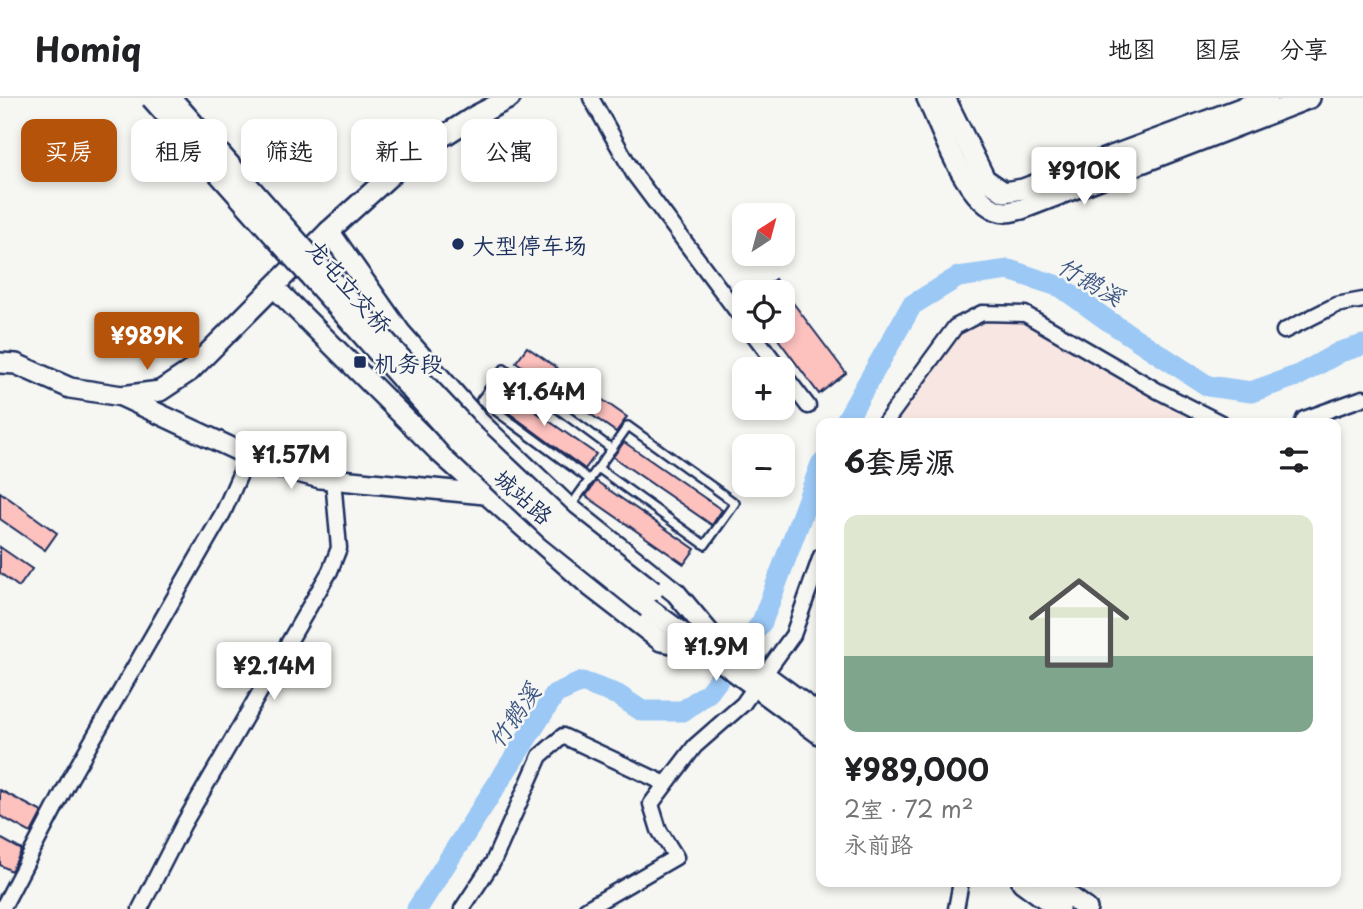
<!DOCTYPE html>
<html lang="zh">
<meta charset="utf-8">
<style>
body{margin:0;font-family:"Playpen Sans","LXGW WenKai TC",sans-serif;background:#f2f2f2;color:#202124;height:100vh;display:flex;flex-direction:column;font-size:26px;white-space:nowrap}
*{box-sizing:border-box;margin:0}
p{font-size:23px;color:#757577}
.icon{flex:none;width:38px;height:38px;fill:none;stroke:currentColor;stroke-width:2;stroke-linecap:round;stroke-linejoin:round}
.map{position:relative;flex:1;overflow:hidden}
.panel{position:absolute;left:816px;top:320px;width:525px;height:469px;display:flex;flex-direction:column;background:#fff;border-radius:14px;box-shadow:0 4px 10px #0003}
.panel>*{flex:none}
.banner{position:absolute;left:21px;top:21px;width:665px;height:63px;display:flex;gap:14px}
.needle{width:46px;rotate:36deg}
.tools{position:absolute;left:732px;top:105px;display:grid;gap:14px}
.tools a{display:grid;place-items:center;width:63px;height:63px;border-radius:14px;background:#fff;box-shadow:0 4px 10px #0003;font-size:35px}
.price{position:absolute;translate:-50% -60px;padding:0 16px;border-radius:7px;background:#fff;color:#222;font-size:23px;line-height:46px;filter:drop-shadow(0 2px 4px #0008)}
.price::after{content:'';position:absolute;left:50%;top:42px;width:21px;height:16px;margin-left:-10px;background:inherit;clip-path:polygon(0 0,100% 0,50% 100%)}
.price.current{background:#b45309;color:#fff}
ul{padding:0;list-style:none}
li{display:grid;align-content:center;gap:14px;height:371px;padding:0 28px}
li span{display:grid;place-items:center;height:217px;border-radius:14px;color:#555}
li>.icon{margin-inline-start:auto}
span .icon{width:126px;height:126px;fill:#fffc;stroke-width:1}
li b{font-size:30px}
h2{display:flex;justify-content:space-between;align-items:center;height:84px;padding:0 28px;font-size:30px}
.chip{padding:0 24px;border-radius:14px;background:#fff;box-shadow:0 4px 10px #0003;font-size:24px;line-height:63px}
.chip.current{background:#b45309;color:#fff}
header{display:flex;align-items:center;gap:42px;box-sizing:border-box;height:98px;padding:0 35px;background:#fff;border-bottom:2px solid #e0e0e0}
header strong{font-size:33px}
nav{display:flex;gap:38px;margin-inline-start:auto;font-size:24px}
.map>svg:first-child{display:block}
</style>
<header>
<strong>Homiq</strong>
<nav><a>地图</a><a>图层</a><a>分享</a></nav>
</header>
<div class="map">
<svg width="1363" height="811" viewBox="0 0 1363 811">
<rect width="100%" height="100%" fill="#f6f6f2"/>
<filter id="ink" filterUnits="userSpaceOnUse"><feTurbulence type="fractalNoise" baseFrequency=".0143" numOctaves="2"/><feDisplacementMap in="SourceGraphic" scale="14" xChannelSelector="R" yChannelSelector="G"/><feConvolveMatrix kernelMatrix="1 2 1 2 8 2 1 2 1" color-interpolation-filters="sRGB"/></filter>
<g filter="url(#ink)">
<polygon fill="#f8e6e2" points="1013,219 1075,251 1197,325 892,326 954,238 975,221"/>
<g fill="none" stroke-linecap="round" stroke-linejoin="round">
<g stroke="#9bc8f5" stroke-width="21">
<polyline points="844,326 912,207 958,179 1009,172 1061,189 1107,222 1208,288 1251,294 1299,277 1340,254 1363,247"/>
<polyline points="417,811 555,596 582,584 618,597 642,613 683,613 709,594 762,524 821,366"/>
</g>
</g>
<g fill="#fdc1be" stroke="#1b2f5e" stroke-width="2">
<polygon points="775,181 846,275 819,296 772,233 782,233 782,194 758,194"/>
<polygon points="527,249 627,319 616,334 516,264"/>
<polygon points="499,288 596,356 585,371 490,301"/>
<polygon points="624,344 722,412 712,427 613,359"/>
<polygon points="596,383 695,451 684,466 586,398"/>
<polygon points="0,394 57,435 45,452 0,421"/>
<polygon points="0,449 32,471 19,489 0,475"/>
<polygon points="0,692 42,714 31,735 0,718"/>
<polygon points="0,740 22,752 11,773 0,767"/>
</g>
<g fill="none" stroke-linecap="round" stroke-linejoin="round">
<defs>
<g id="lane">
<polyline points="590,382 481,302 504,271 612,351"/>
<polyline points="570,409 628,328 735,405 705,447 598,370"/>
</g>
<g id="street">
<polyline points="591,0 634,76 744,223"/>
<polyline points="751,233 780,271"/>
<polyline points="1284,233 1336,207 1363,202"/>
<polyline points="782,274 808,308"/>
<polyline points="884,326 955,229 982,215 1025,216 1158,293 1223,326"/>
<polyline points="1302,326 1304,321 1363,300"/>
<polyline points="764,577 793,537 821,458"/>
<polyline points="2,811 70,681 223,415 248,358"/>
<polyline points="140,811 183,727 330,473 339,450 333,381"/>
<polyline points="462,811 493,764 540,658 563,638 666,686 695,648 743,606 755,589"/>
<polyline points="586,811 676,759 659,732 651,706 666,686"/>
<polyline points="956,811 961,784"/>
</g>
<g id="secondary">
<path d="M 927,0 C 941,29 968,113 1006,114 C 1011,114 1017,112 1022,111 L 1310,0"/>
<polyline points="945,0 985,81 1004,94 1023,91 1268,0"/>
<polyline points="329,133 400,234 480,325 566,407 676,495 712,538"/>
<polyline points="274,189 440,355 591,489 661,543 702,551"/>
<polyline points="0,265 16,266 70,290 122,298 160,293 190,273 329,133 412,58 475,18 510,0"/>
<polyline points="123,299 264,365 320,380 485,396"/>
<polyline points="648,510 821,637"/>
<polyline points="701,530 821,618"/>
<polyline points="1022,784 1059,811"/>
<polyline points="1050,784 1087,811"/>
</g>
</defs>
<use href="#lane" stroke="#1b2f5e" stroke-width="12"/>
<use href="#street" stroke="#1b2f5e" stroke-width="19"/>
<use href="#secondary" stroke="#1b2f5e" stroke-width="24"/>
<use href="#lane" stroke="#f6f6f2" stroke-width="7"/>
<use href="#street" stroke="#f6f6f2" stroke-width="14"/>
<use href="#secondary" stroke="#f6f6f2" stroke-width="19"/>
<defs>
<g id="secondary-bridge">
<polyline points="151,0 461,348 552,433 648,510"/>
<polyline points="171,0 399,258 473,337 564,423 653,493"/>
</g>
</defs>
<use href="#secondary-bridge" stroke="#1b2f5e" stroke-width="24" stroke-linecap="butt"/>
<use href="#secondary-bridge" stroke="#f6f6f2" stroke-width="19"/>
</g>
</g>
<g fill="#1b2f5e" stroke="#f6f6f2" stroke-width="2.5">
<circle cx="458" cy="146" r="7"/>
<rect x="353" y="257" width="14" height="14" rx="3.5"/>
</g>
<g text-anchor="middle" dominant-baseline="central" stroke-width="5" stroke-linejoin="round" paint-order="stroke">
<g font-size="23" fill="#1b2f5e" stroke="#f6f6f2" text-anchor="start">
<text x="472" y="146">大型停车场</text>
<text x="374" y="264">机务段</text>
</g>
<g font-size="23" fill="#1b2f5e" stroke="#f6f6f2">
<text transform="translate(350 188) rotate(49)">龙屯立交桥</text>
<text transform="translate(524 398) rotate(42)">城站路</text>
</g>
<g font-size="24" font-style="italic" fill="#3b5584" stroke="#f6f6f2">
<text transform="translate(1091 182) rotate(30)">竹鹅溪</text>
<text transform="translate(513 617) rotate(-55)">竹鹅溪</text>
</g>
</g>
</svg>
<div class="tools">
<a><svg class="needle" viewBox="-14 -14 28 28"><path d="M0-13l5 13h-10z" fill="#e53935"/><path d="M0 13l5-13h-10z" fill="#757577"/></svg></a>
<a><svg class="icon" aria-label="locate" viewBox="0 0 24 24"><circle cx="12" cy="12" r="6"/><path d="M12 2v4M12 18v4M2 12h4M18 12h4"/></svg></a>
<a>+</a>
<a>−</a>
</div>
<b class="price" style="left:1084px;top:109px">¥910K</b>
<b class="price current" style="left:147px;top:274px">¥989K</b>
<b class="price" style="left:544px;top:330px">¥1.64M</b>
<b class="price" style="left:291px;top:393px">¥1.57M</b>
<b class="price" style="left:716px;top:585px">¥1.9M</b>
<b class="price" style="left:274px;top:604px">¥2.14M</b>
<div class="banner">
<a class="chip current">买房</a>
<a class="chip">租房</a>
<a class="chip">筛选</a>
<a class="chip">新上</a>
<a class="chip">公寓</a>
</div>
<section class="panel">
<h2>6套房源<svg class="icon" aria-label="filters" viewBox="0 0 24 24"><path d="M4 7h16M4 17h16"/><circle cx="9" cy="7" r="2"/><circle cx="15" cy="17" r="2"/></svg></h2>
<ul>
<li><span style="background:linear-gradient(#dfe7d0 65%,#7fa58c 0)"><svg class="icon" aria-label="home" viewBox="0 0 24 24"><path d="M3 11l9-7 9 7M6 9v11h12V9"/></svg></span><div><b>¥989,000</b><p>2室 · 72 m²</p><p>永前路</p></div></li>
</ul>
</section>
</div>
